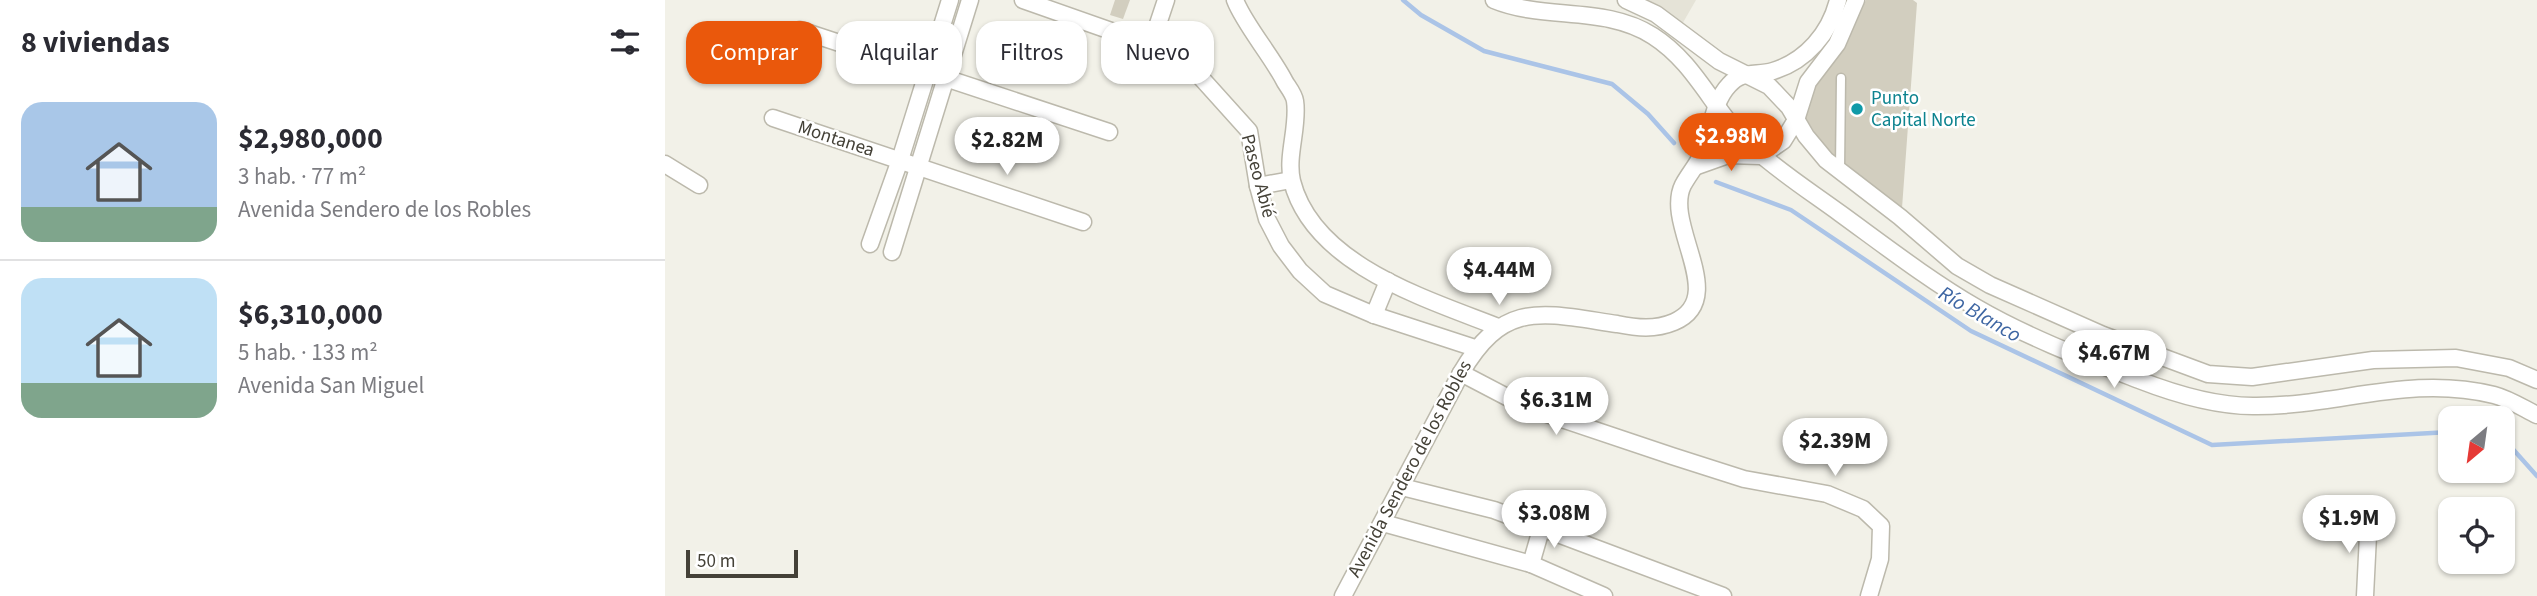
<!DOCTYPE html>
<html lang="es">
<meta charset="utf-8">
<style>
body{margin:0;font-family:"Source Sans 3",sans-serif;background:#f7f7f7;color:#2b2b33;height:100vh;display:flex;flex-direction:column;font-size:26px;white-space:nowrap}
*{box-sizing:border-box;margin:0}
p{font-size:23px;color:#7c7c81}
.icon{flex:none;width:38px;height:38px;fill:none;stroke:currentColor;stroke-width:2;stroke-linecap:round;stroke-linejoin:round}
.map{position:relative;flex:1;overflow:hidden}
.details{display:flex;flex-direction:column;background:#fff;width:665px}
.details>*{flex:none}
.hud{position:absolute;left:21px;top:21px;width:665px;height:63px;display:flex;gap:14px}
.needle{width:46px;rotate:209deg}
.fabs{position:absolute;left:1773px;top:406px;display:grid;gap:14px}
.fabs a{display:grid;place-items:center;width:77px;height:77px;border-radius:14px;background:#fff;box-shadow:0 2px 5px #0004;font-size:35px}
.scale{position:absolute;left:21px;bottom:18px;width:112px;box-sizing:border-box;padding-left:7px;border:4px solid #444137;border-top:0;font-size:19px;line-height:24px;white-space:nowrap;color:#444137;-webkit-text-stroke:5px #fff;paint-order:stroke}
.price{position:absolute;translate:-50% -60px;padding:0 16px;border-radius:24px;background:#fff;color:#222;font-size:23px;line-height:46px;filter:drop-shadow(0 2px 4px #0008)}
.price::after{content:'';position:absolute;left:50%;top:42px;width:21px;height:16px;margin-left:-10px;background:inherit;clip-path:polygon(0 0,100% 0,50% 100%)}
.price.active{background:#ea580c;color:#fff}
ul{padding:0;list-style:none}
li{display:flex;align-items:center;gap:21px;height:175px;padding:0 21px}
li+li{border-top:2px solid #e1e1e2}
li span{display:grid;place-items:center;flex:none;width:196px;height:140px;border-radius:21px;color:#555}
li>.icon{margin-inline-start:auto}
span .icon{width:84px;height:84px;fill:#fffc;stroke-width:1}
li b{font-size:30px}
h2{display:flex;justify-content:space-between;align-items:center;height:84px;padding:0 21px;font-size:30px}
.tag{padding:0 24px;border-radius:21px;background:#fff;box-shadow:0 2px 5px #0004;font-size:24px;line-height:63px}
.tag.active{background:#ea580c;color:#fff}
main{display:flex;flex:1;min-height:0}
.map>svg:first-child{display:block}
</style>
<main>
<section class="details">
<h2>8 viviendas<svg class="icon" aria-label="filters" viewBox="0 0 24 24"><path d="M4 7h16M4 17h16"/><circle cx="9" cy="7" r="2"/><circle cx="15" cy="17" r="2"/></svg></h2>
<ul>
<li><span style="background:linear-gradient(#a9c7e8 75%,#7fa58c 0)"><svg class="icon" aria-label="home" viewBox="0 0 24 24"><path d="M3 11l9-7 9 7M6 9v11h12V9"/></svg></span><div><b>$2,980,000</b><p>3 hab. · 77 m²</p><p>Avenida Sendero de los Robles</p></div></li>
<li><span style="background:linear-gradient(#bfe0f5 75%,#7fa58c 0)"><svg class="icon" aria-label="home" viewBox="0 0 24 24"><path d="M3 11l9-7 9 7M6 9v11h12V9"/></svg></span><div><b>$6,310,000</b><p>5 hab. · 133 m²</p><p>Avenida San Miguel</p></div></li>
</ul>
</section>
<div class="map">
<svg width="1872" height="596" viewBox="0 0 1872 596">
<rect width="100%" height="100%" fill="#f2f1e8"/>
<polygon fill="#e5e3d7" points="965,0 1031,0 1016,26"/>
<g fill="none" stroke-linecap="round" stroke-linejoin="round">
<g stroke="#abc4e7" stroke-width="4.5">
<polyline points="738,0 756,15 819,51 947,84 983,114 1009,143"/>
<polyline points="1051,182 1126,210 1306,331 1547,445 1785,432"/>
<polyline points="1838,438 1872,476"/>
</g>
</g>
<g fill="#d2cebf">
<polygon points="450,0 465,0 458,19 445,15"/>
<polygon points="1201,0 1248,0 1252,3 1237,208 1182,169 1161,151 1139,115 1141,102 1156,72 1177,52"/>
</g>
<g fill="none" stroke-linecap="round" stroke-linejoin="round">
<defs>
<polyline id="lane" points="1175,169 1176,78"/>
<g id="street">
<polyline points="358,0 486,45 530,71 584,131 593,186 602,219 616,246 635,271 660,294 709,315 810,348"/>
<path d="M 570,0 C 579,24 607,56 620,82 C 623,87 629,94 630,101 C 634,126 621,156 627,181 C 648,265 762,299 833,327"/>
<path d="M 829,0 C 880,21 940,5 988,36 C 1032,64 1049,113 1086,146 C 1113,171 1146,192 1176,214 C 1220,246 1264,280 1312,308 C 1362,337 1420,359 1474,380 C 1510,394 1549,406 1588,406 C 1672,407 1743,374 1829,395 C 1844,399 1858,408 1872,415"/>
<polyline points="961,0 991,14 1054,61 1104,86 1124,107 1141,136 1161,160 1235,217 1292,266 1325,285 1438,335 1543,374 1587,377 1708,360 1791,358 1844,368 1872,380"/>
<polyline points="135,30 444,132"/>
<polyline points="486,45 501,0"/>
<polyline points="108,118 418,222"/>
<polyline points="0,164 34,185"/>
<polyline points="1032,166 1063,155 1096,156 1118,141 1131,120 1143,82 1172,44 1191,0"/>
<polyline points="593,186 626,180"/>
<polyline points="205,244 235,160 285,0"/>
<polyline points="227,252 305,0"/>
<polyline points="709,315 723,281"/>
<polyline points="796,373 861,407 1007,456 1079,479 1162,494 1198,509 1216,526 1215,559 1204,596"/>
<polyline points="737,487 829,510 1058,596"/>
<polyline points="718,523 866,564 939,596"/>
<polyline points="866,564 877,526"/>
<path d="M 678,596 L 796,373 C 839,299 877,313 952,324 C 972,328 990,330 1009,322 C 1065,298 998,225 1018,185 C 1024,174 1032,165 1037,154 C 1047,131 1047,103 1064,85 C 1077,70 1091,76 1108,71 C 1141,61 1165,33 1173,0"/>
<polyline points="1700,596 1704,515"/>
</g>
</defs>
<use href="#lane" stroke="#bcb9ac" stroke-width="11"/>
<use href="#street" stroke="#bcb9ac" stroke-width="19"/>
<use href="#lane" stroke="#fff" stroke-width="8"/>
<use href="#street" stroke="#fff" stroke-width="16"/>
</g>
<circle fill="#0f9aa8" stroke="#fff" stroke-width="2.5" cx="1192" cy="109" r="7"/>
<g text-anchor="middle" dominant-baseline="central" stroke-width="5" stroke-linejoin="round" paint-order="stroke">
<g font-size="19" fill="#0d838f" stroke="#fff" text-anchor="start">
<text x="1206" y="98">Punto<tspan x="1206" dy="22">Capital Norte</tspan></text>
</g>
<g font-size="19" fill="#444137" stroke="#fff">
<text transform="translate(171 139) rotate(18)">Montanea</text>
<text transform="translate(593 176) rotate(75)">Paseo Abié</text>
<text transform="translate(745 469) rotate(-62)">Avenida Sendero de los Robles</text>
</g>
<g font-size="21" font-style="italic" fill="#3e66a3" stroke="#fff">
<text transform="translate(1315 314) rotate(30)">Río Blanco</text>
</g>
</g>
</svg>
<div class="fabs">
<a><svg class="needle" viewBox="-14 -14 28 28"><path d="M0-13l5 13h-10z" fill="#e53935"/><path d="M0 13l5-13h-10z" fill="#7c7c81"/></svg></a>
<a><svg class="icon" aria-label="locate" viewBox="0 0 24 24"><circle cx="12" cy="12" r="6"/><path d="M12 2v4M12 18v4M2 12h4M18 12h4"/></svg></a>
</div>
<div class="scale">50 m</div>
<b class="price active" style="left:1066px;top:173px">$2.98M</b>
<b class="price" style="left:342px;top:177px">$2.82M</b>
<b class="price" style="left:834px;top:307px">$4.44M</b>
<b class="price" style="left:1449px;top:390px">$4.67M</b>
<b class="price" style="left:891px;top:437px">$6.31M</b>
<b class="price" style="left:1170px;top:478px">$2.39M</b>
<b class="price" style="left:889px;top:550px">$3.08M</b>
<b class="price" style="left:1684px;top:555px">$1.9M</b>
<div class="hud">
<a class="tag active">Comprar</a>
<a class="tag">Alquilar</a>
<a class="tag">Filtros</a>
<a class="tag">Nuevo</a>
</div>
</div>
</main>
